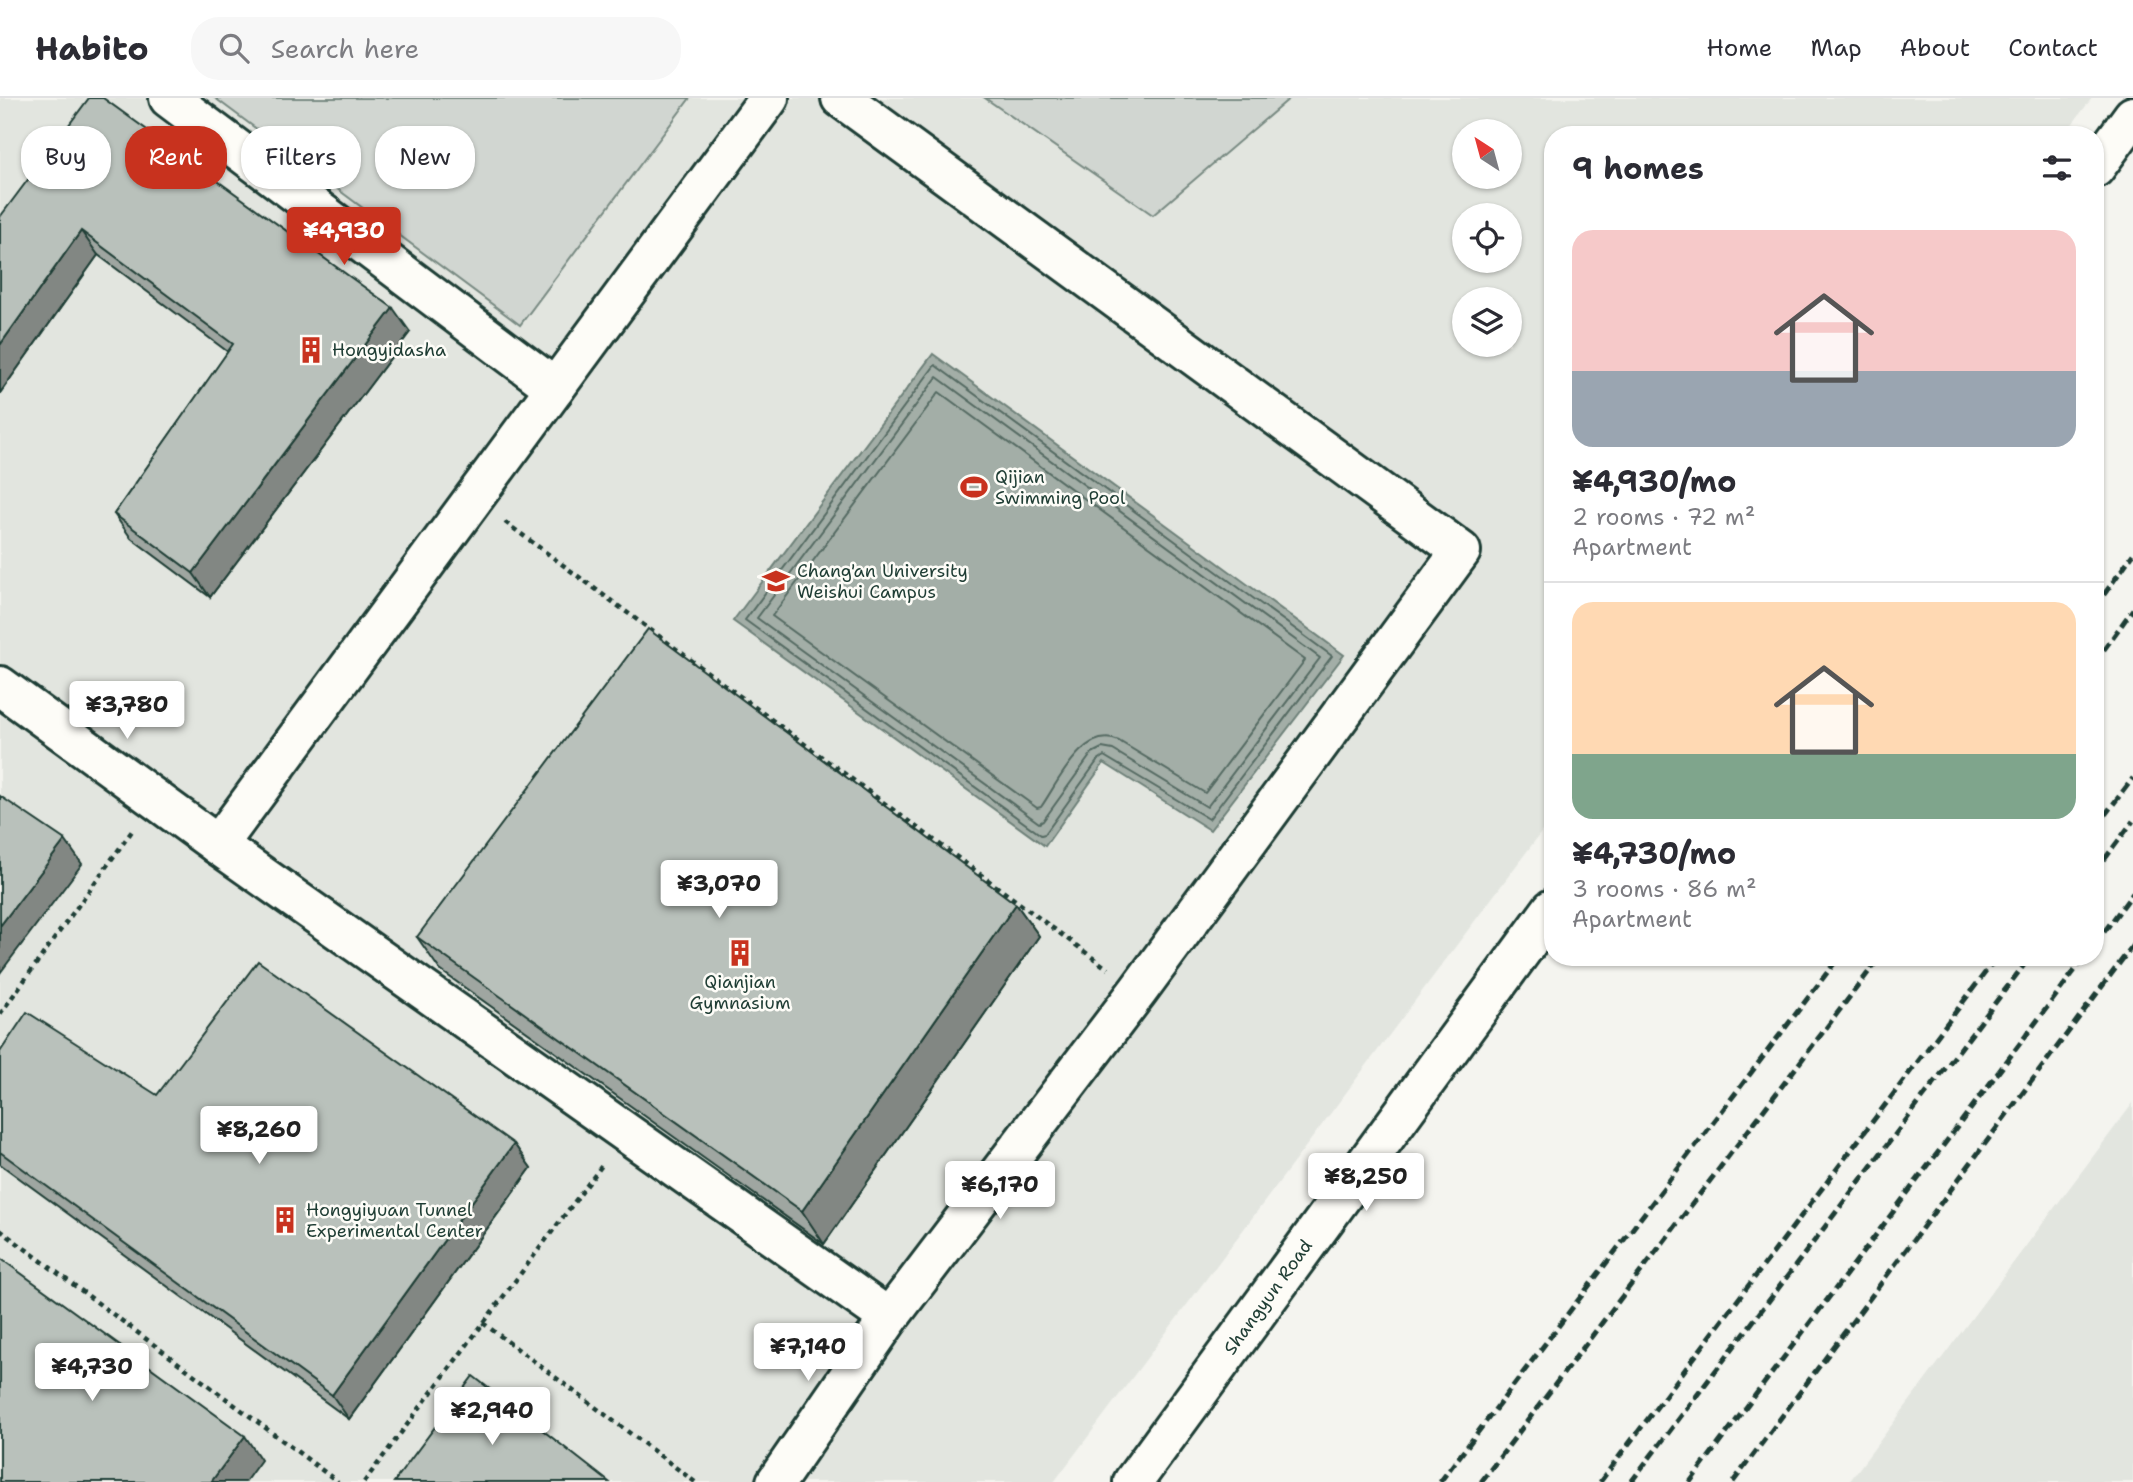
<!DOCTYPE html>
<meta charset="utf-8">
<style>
body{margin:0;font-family:"Shantell Sans",sans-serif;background:#f7f7f7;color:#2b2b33;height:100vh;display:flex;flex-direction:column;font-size:26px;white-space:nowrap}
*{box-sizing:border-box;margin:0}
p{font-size:23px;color:#7c7c81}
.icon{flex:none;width:38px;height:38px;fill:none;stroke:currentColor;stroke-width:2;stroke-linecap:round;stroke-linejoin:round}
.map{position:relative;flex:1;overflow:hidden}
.sheet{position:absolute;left:1544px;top:28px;width:560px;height:840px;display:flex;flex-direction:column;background:#fff;border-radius:28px;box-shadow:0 2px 5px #0004}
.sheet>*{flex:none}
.top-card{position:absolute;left:21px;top:28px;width:665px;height:63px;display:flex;gap:14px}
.needle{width:46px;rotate:324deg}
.tools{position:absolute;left:1452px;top:21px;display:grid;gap:14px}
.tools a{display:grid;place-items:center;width:70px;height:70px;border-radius:50%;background:#fff;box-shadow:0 2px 5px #0004;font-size:35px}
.price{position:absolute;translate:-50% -60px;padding:0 16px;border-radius:7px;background:#fff;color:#222;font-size:23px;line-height:46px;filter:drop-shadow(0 2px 4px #0008)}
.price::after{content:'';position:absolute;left:50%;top:42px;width:21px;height:16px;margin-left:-10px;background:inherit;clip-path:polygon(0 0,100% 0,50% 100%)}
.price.selected{background:#c8321e;color:#fff}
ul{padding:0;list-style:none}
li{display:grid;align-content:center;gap:14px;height:371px;padding:0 28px}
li+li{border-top:2px solid #e1e1e2}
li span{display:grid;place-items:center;height:217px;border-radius:21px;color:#555}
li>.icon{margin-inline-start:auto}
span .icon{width:126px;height:126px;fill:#fffc;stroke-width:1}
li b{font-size:30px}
h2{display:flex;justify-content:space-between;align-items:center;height:84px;padding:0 28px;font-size:30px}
.tag{padding:0 24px;border-radius:28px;background:#fff;box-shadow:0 2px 5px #0004;font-size:24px;line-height:63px}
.tag.selected{background:#c8321e;color:#fff}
header{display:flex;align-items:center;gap:42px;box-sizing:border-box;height:98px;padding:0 35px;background:#fff;border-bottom:2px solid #e1e1e2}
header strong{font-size:33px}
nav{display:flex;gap:38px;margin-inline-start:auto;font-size:24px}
.search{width:490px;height:63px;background:#f7f7f7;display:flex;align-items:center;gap:18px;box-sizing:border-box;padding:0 24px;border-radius:28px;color:#7c7c81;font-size:26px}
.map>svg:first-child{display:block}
</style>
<header>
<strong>Habito</strong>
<div class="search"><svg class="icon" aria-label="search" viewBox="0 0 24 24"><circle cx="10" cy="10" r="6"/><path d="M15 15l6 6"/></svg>Search here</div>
<nav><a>Home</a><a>Map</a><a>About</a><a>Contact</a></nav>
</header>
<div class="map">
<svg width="2133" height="1384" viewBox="0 0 2133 1384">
<rect width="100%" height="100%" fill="#f4f4ef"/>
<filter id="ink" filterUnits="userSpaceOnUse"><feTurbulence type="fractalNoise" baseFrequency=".0143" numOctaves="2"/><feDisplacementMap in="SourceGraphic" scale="14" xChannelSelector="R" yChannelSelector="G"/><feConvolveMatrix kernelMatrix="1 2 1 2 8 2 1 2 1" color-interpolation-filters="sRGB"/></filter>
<g filter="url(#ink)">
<g fill="#e2e5df" fill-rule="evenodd">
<path d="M 0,0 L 2092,0 L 2064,37 L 1552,37 L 1552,720 L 1054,1384 L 0,1384 ZM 1465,33 L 1510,33 L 1510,79 L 1465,79 ZM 1465,117 L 1510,117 L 1510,163 L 1465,163 ZM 1465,201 L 1510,201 L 1510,247 L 1465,247 Z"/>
<polygon points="2133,1005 2133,1384 1849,1384"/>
</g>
<g fill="#d1d6d1" stroke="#788a82" stroke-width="2">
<polygon points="215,0 690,0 520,227"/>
<polygon points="985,0 1290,0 1153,117"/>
</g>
<polygon fill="#a3aea7" stroke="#6e8179" stroke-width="2" points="933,256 1344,557 1210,732 1104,665 1045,748 733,523"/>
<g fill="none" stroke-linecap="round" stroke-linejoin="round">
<g stroke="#546a62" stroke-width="2">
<polygon points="935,267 1332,558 1209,721 1104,658 1098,662 1045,736 1041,737 745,522"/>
<polygon points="937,279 1320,560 1207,709 1113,652 1102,650 1092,655 1043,723 1039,725 757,520"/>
<path d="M 939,294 L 1305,562 L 1205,695 L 1119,643 C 1083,627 1058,685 1041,709 L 1037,710 L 772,518 Z"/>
</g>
<defs>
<g id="minor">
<polyline points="169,0 555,290"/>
<polyline points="769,0 218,747 889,1220 1138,893 1461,453 841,0"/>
<polyline points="0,588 218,747"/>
<polyline points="776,1384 889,1220"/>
</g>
<g id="tertiary">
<polyline points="2095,70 2133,18"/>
<polyline points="1133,1384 1552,811"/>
</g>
</defs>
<use href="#minor" stroke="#1f3d34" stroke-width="44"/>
<use href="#tertiary" stroke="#1f3d34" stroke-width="44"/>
<g stroke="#1f3d34" stroke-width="4.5" stroke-dasharray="5 5" stroke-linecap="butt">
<polyline points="505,424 1108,871"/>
<polyline points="0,916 132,733"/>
<polyline points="0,1132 338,1384"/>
<polyline points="483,1225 695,1384"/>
<polyline points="364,1384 603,1066"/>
</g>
<use href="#minor" stroke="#fdfcf7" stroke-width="38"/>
<use href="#tertiary" stroke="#fdfcf7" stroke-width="38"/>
<g stroke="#1f3d34" stroke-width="5" stroke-dasharray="10 5" stroke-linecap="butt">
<polyline points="2095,509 2133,456"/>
<polyline points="2095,564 2133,511"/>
<polyline points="2095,730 2133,680"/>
<polyline points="2095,774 2133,723"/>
<polyline points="2095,846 2133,795"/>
<polyline points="1440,1384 1839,859"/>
<polyline points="1481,1384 1880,859"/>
<polyline points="1600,1384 1997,859"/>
<polyline points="1631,1384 2030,859"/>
<polyline points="1690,1384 2085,859"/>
<polyline points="1733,1384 2133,847"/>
</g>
</g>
<g fill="#9fa6a1" stroke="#1f3d34" stroke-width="2">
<polygon points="89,0 410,234 210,499 131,440 114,416 228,254 98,157 0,295"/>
<polygon points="1016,806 1039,838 824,1146 440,872 417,839"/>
<polygon points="0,954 157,997 514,1046 531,1070 349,1321 0,1066"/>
</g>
<g fill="#828783" stroke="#1f3d34" stroke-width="2">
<polygon points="81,133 98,157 0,295 0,247"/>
<polygon points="393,210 410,234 210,499 193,475"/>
<polygon points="65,742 82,766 0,875 0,828"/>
<polygon points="1016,806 1039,838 824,1146 802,1113"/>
<polygon points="514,1046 531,1070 349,1321 332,1297"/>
<polygon points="245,1338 261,1362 245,1384 211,1384"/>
</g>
<g fill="#b9c1bb" stroke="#1f3d34" stroke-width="2">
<polygon points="89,0 103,0 393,210 193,475 114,416 233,246 81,133 0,247 0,119"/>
<polygon points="648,531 1016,806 802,1113 417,839"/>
<polygon points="0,698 65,742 0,828"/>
<polygon points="258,863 514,1046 332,1297 0,1054 0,954 27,914 157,997"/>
<polygon points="0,1160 245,1338 211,1384 0,1384"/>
<polygon points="473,1278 609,1384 394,1384"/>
</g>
</g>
<defs>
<symbol id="building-bare" viewBox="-9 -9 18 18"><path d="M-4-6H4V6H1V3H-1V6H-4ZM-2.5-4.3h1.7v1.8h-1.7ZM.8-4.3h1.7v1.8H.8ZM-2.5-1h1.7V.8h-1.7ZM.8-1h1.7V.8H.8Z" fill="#c8321e" stroke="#fdfcf7" stroke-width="2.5" paint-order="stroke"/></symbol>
<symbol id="stadium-bare" viewBox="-9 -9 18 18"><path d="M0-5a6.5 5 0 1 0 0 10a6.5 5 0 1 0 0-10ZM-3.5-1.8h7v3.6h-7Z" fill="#c8321e" stroke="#fdfcf7" stroke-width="2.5" paint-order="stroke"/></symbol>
<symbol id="university-bare" viewBox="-9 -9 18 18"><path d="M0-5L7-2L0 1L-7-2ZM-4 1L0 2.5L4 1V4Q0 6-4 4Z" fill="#c8321e" stroke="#fdfcf7" stroke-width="2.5" paint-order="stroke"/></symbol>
</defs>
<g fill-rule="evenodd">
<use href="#building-bare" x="292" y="233" width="38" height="38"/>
<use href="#stadium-bare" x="955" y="370" width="38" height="38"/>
<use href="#university-bare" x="757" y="464" width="38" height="38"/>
<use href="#building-bare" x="721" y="836" width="38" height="38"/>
<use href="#building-bare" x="266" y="1103" width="38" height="38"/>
</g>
<g text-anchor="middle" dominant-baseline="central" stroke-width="5" stroke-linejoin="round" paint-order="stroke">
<g font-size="18" fill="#1f3d34" stroke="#fdfcf7" text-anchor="start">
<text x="332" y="252">Hongyidasha</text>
<text x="995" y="379">Qijian<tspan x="995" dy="21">Swimming Pool</tspan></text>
<text x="797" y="473">Chang'an University<tspan x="797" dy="21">Weishui Campus</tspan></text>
<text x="740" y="884" text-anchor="middle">Qianjian<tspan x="740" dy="21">Gymnasium</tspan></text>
<text x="306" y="1112">Hongyiyuan Tunnel<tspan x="306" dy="21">Experimental Center</tspan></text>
</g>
<g font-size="18" fill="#1f3d34" stroke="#fdfcf7">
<text transform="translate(1268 1199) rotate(-54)">Shangyun Road</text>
</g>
</g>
</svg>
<div class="tools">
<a><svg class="needle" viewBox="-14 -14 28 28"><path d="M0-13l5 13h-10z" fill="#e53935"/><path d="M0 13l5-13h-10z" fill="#7c7c81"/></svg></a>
<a><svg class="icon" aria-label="locate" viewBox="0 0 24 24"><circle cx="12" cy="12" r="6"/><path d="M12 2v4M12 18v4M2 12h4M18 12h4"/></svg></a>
<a><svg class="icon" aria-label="layers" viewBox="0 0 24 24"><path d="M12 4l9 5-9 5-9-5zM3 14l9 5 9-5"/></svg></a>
</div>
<b class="price selected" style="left:344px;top:169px">¥4,930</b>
<b class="price" style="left:127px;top:643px">¥3,780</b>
<b class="price" style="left:719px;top:822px">¥3,070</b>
<b class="price" style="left:259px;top:1068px">¥8,260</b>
<b class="price" style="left:1366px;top:1115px">¥8,250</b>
<b class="price" style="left:1000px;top:1123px">¥6,170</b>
<b class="price" style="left:808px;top:1285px">¥7,140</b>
<b class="price" style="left:92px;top:1305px">¥4,730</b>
<b class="price" style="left:492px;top:1349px">¥2,940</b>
<div class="top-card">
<a class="tag">Buy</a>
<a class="tag selected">Rent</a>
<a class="tag">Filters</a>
<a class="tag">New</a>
</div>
<section class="sheet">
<h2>9 homes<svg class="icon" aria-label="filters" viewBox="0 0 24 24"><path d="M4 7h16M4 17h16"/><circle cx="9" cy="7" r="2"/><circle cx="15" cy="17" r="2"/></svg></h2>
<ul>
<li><span style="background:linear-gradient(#f6c9c9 65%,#9aa5b1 0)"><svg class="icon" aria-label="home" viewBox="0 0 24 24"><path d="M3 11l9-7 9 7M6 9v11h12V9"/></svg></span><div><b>¥4,930/mo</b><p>2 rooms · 72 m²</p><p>Apartment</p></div></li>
<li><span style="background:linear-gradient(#ffd9b3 70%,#7fa58c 0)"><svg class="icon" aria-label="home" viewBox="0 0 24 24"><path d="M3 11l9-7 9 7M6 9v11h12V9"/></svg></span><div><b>¥4,730/mo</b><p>3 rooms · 86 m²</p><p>Apartment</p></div></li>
</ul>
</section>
</div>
